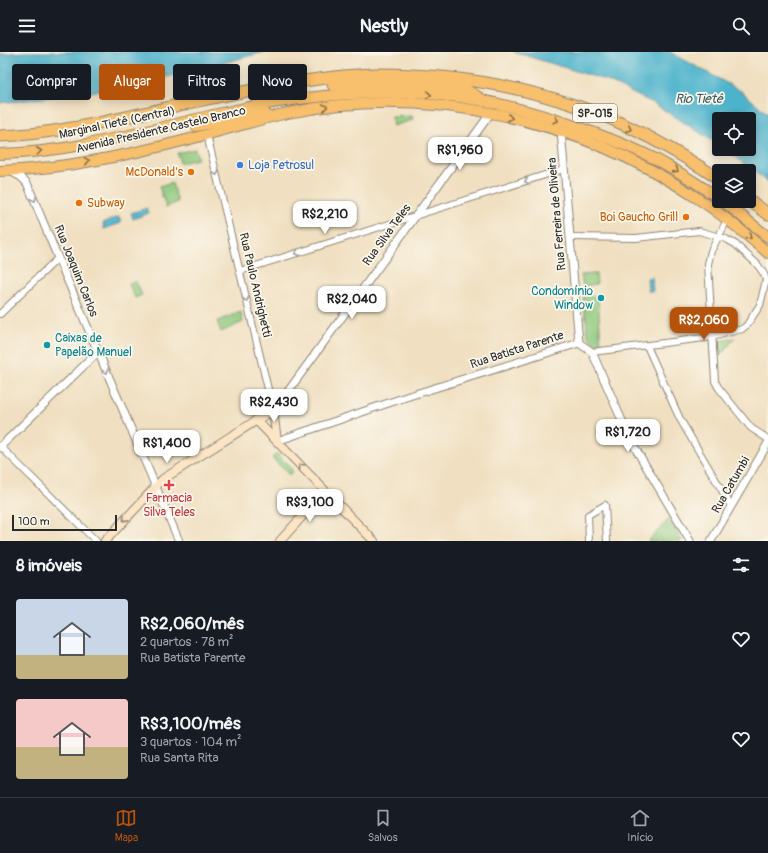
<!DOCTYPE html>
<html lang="pt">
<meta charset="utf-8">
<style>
body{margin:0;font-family:Pangolin,sans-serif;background:#20242c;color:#f1f3f6;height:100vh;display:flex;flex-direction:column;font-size:15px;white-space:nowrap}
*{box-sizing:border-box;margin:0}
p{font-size:13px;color:#9ea1a6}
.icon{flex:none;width:22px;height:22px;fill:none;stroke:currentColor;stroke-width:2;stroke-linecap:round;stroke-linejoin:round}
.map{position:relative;height:489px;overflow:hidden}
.panel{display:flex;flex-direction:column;background:#171b24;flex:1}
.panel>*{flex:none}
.top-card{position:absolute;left:12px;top:12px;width:400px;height:36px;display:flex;gap:8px}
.fabs{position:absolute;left:712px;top:60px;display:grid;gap:8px}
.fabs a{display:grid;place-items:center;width:44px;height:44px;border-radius:4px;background:#171b24;box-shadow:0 2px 10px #0003;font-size:20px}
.scale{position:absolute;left:12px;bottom:10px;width:105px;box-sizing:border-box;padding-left:4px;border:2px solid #2b2b2b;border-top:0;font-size:11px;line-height:14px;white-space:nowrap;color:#2b2b2b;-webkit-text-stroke:3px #fbf7ec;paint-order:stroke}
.price{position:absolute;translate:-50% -34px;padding:0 9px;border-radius:8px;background:#fff;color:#222;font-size:13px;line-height:26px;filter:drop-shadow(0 1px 2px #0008)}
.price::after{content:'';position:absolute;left:50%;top:24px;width:12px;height:9px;margin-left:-6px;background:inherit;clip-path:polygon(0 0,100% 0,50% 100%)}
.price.active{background:#b45309;color:#fff}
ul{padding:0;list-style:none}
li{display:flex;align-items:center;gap:12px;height:100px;padding:0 16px}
li span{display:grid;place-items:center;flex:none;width:112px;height:80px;border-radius:4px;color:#555}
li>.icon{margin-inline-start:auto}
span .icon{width:48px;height:48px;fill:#fffc;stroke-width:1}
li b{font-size:17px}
h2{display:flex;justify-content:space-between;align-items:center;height:48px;padding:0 16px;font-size:17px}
.tag{padding:0 14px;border-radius:4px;background:#171b24;box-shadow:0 2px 10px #0003;font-size:14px;line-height:36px}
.tag.active{background:#b45309;color:#fff}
header{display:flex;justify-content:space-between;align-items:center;height:52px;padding:0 16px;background:#171b24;font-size:18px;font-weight:700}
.tab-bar{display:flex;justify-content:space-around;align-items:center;height:56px;border-top:1px solid #363941;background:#171b24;font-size:11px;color:#9ea1a6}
.tab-bar a{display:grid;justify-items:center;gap:2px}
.tab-bar .active{color:#b45309}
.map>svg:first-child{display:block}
</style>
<header><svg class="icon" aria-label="menu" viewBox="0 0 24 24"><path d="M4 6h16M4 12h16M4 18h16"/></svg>Nestly<svg class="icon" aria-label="search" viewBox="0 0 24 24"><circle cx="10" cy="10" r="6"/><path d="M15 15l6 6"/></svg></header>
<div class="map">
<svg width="768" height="489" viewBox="0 0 768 489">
<rect width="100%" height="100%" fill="#fbf7ec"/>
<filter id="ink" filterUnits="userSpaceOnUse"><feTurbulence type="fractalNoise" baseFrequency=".025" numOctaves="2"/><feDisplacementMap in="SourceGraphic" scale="8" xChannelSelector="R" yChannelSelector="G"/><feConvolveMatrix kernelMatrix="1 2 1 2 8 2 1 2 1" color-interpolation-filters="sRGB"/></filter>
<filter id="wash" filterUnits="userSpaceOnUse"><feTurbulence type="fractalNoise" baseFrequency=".012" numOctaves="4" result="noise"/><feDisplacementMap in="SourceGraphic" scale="16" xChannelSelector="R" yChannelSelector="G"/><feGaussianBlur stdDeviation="0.9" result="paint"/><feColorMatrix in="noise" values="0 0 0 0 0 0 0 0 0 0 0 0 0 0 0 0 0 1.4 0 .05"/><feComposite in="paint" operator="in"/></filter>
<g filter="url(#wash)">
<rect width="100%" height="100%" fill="#f0dfc0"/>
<g fill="#8cc77c" stroke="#5c7954">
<polygon points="412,64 413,68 393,74 391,65"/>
<polygon points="195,97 198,107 180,111 177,101"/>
<polygon points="172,131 178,150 166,155 159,135"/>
<polygon points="596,222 597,232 583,234 581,223"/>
<polygon points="136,229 142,243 135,246 129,232"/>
<polygon points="598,244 601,293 597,293 588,284 583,245"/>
<polygon points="241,260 243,270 221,280 217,269"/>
<polygon points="690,273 707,273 708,277 706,279 691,280"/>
<polygon points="735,286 720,304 719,289"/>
<polygon points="277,401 293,419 289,423 272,406"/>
<polygon points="669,467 682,489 648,489"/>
</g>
<g fill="#4db3cc" stroke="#3c6f7c">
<polygon points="24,0 264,0 186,21 91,40 0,51 0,2"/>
<polygon points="514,0 670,0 741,39 768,62 768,130 725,97 749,97 749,67 719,67 719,93 653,51 605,28"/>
<polygon points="147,156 149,161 133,167 131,161"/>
<polygon points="119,165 121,171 104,177 103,171"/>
<polygon points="652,225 653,239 648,239 647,226"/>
</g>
</g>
<g filter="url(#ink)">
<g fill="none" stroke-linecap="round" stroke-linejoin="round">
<defs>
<g id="minor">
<polyline points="207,83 273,358"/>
<polyline points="727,168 711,199 708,212 715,329 718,335 751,376 768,387"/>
<polyline points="570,185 636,186 699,179 726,187 735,192 757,212 764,222 766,228 760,253 747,273 742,277 712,285 592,300"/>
<polyline points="240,219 564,117"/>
<polyline points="0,262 58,206"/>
<polyline points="647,294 680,367 731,454"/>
<polyline points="0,394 96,489"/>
<polyline points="589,489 588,463 605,453 607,489"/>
</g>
<g id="tertiary">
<polyline points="561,79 579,291"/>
<polyline points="10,119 21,125 27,131 58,206 179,489"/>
<polyline points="579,291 592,300 630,387 690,489"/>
<polyline points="273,358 281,349 490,62"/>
<polyline points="277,389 409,344 579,291"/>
<polyline points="0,395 98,300"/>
<polyline points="711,489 768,391"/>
</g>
<g id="secondary">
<polyline points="256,368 374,489"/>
<polyline points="105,489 163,427 273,358 277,389"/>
<polyline points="280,489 325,439"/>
</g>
<g id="trunk">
<polyline points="196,74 265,61"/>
<path d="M 0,102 C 80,100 157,75 235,58 C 316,41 404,34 485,49 C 519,56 553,66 586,78 C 614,88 642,99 668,114 C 686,124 702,135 719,146"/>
<path d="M 0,119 C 69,117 138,101 205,83 C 232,76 260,67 288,61 C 427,32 580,67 697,146 C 722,162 746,182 768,201"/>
<polyline points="723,149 768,185"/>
</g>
<g id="motorway">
<polyline points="333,33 398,32 450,35 466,38 484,49"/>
<path d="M 0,84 C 79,81 155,56 232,42 C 278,33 331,23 377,22 C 446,22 518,33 583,56 C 630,72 678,100 719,127"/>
<polyline points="749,148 768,162"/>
</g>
</defs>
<use href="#minor" stroke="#8e8576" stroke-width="8"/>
<use href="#tertiary" stroke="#8e8576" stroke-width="9"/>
<use href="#secondary" stroke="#8e8576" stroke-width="10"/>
<use href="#trunk" stroke="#8e8576" stroke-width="12"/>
<use href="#motorway" stroke="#8e8576" stroke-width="13"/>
<use href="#minor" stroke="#fff" stroke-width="6"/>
<use href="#tertiary" stroke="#fff" stroke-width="7"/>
<use href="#secondary" stroke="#fce5c4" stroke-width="8"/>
<use href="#trunk" stroke="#f8bf6c" stroke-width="10"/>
<use href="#motorway" stroke="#f8bf6c" stroke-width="11"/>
</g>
<defs><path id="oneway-chevron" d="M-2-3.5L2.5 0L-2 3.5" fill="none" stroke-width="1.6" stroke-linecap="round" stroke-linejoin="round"/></defs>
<g stroke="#876e48">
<use href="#oneway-chevron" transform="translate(429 43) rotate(3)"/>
<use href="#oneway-chevron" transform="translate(325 55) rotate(-10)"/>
<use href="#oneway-chevron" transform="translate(510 66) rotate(12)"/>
<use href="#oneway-chevron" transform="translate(556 68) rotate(19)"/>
<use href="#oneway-chevron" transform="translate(629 77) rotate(26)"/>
<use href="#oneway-chevron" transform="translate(39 99) rotate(-7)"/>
<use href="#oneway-chevron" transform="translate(87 109) rotate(-10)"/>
<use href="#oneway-chevron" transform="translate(676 118) rotate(32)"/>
<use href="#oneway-chevron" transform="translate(749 185) rotate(38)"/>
</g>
<g stroke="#a0a0a0">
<use href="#oneway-chevron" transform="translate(216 121) rotate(77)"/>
<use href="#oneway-chevron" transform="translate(527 129) rotate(162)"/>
<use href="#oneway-chevron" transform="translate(34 147) rotate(65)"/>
<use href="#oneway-chevron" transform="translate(297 201) rotate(163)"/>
<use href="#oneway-chevron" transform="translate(246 247) rotate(76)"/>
<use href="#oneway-chevron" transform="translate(106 319) rotate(67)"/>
</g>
<g stroke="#948878">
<use href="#oneway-chevron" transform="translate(301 414) rotate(-133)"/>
<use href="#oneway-chevron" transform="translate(125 467) rotate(132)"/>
</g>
</g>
<circle fill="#3f7fe0" stroke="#fbf7ec" stroke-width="1.5" cx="240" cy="113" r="4"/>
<g fill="#e8710a" stroke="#fbf7ec" stroke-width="1.5">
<circle cx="191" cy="120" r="4"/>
<circle cx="79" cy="151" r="4"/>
<circle cx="686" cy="165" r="4"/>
</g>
<g fill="#0f9aa8" stroke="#fbf7ec" stroke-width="1.5">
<circle cx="601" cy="246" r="4"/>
<circle cx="47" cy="293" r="4"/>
</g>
<path fill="#e0444e" stroke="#fbf7ec" stroke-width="1.5" d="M167 427h4v4h4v4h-4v4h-4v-4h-4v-4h4z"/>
<g text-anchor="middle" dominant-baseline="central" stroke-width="3.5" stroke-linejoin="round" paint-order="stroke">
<rect fill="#fbf7ec" stroke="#696865" stroke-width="1" x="573" y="52" width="44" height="18" rx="3"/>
<g font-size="11" font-weight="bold" fill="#2b2b2b">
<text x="595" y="61">SP-015</text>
</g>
<g font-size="12" fill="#2b2b2b" stroke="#fbf7ec">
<text transform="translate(117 71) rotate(-12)">Marginal Tietê (Central)</text>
<text transform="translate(161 78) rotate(-13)">Avenida Presidente Castelo Branco</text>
<text transform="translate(557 162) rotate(-95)">Rua Ferreira de Oliveira</text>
<text transform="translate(387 183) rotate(-54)">Rua Silva Teles</text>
<text transform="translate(76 219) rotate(68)">Rua Joaquim Carlos</text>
<text transform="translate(255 233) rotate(77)">Rua Paulo Andrighetti</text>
<text transform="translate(517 298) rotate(-18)">Rua Batista Parente</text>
<text transform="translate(731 433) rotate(-60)">Rua Catumbi</text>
</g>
<g font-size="12" fill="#366cbe" stroke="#fbf7ec" text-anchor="start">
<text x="248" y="113">Loja Petrosul</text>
</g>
<g font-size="12" fill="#c56008" stroke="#fbf7ec" text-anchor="end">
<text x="183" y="120">McDonald's</text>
<text x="87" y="151" text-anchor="start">Subway</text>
<text x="678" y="165">Boi Gaucho Grill</text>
</g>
<g font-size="12" fill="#0d838f" stroke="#fbf7ec" text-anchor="end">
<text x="593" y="239">Condomínio<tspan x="593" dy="14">Window</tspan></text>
<text x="55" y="286" text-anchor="start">Caixas de<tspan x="55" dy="14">Papelão Manuel</tspan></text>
</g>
<g font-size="12" fill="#be3a42" stroke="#fbf7ec">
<text x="169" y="446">Farmacia<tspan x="169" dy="14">Silva Teles</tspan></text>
</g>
<g font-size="13" font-style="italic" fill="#375b63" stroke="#fbf7ec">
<text x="699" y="47">Rio Tietê</text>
</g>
</g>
</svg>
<div class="fabs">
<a><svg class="icon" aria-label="locate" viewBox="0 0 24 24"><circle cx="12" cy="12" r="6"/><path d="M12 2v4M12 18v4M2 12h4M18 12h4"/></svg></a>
<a><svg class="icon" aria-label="layers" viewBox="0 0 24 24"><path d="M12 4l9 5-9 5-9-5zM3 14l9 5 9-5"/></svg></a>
</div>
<div class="scale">100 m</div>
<b class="price" style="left:460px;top:119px">R$1,960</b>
<b class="price" style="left:325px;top:183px">R$2,210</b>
<b class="price" style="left:352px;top:268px">R$2,040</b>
<b class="price active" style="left:704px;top:289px">R$2,060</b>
<b class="price" style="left:274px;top:371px">R$2,430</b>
<b class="price" style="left:628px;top:401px">R$1,720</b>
<b class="price" style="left:167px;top:412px">R$1,400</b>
<b class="price" style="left:310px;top:471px">R$3,100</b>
<div class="top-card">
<a class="tag">Comprar</a>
<a class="tag active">Alugar</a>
<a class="tag">Filtros</a>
<a class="tag">Novo</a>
</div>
</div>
<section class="panel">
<h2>8 imóveis<svg class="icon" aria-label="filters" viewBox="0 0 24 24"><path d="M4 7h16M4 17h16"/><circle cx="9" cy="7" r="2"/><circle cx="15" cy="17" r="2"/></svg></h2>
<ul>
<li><span style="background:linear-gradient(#c9d6e8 70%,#c2b280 0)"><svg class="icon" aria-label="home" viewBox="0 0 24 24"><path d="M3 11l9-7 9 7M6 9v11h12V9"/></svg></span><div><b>R$2,060/mês</b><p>2 quartos · 78 m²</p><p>Rua Batista Parente</p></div><svg class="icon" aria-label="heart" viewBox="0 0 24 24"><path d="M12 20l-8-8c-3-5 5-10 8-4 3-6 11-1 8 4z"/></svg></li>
<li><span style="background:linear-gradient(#f6c9c9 60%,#c2b280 0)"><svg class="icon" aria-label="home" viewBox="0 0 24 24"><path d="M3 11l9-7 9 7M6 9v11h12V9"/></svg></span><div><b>R$3,100/mês</b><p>3 quartos · 104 m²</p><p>Rua Santa Rita</p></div><svg class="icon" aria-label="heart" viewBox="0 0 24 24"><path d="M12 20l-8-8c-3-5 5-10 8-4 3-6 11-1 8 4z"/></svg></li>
</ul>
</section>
<nav class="tab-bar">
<a class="active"><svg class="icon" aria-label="map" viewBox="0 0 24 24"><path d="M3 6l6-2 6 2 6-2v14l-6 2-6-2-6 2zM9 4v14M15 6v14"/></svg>Mapa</a>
<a><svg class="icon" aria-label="saved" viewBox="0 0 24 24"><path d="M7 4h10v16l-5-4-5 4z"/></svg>Salvos</a>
<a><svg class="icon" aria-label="home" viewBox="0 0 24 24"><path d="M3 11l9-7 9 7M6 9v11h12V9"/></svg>Início</a>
</nav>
